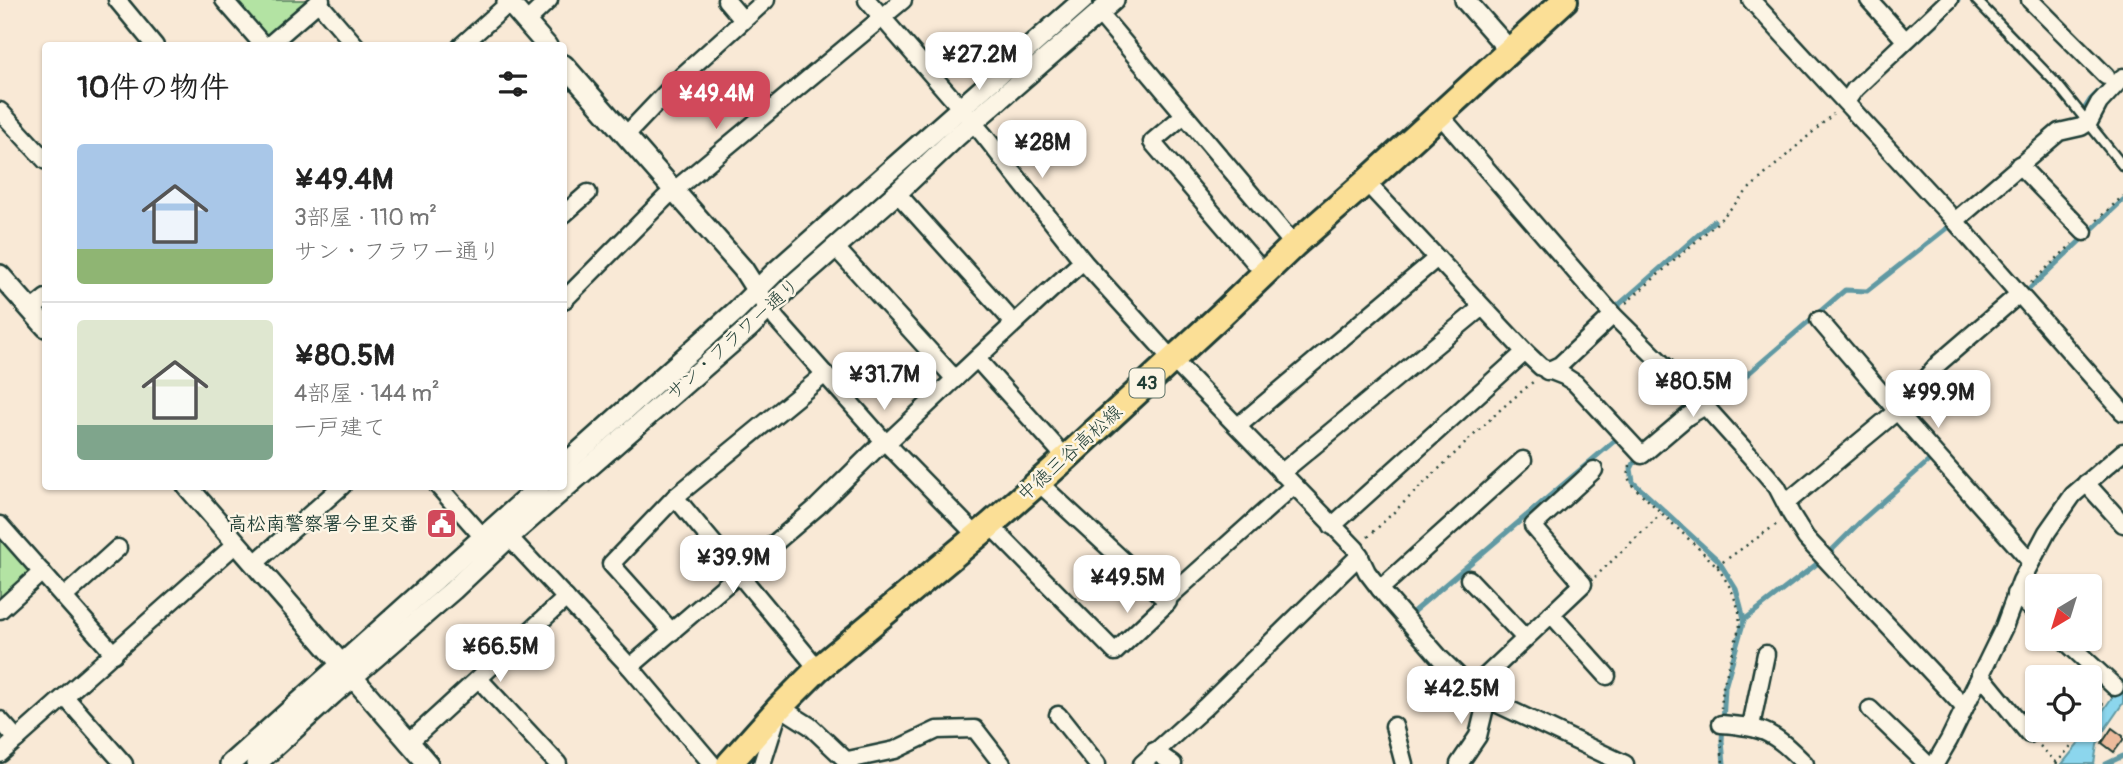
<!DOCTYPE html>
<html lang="ja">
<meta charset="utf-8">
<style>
body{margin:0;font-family:Pangolin,"Klee One",sans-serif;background:#f6f6f6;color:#222;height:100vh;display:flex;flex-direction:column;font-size:26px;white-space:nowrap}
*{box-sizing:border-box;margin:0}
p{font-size:23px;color:#767676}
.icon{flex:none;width:38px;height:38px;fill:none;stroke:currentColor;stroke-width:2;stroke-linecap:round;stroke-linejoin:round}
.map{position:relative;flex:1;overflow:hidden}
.panel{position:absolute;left:42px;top:42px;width:525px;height:448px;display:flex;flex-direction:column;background:#fff;border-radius:7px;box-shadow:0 2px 5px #0004}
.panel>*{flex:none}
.needle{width:46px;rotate:218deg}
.fabs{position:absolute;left:2025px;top:574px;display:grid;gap:14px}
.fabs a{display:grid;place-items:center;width:77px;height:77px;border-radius:7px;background:#fff;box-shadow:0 2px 5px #0004;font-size:35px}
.price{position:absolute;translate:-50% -60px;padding:0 16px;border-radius:14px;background:#fff;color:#222;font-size:23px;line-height:46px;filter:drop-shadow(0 2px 4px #0008)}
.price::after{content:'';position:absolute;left:50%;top:42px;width:21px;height:16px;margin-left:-10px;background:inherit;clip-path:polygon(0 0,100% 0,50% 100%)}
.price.current{background:#d1495b;color:#fff}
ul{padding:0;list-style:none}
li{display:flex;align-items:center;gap:21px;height:175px;padding:0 35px}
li+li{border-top:2px solid #e0e0e0}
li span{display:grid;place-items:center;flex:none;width:196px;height:140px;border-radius:7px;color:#555}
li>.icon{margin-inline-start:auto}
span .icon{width:84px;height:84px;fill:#fffc;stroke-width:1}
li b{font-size:30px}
h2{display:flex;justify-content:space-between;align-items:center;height:84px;padding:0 35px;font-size:30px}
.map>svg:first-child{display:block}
</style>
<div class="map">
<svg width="2123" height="764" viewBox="0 0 2123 764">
<rect width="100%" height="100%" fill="#f9e9d6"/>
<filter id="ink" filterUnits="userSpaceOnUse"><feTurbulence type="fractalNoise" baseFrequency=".0143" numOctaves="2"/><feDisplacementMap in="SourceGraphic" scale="14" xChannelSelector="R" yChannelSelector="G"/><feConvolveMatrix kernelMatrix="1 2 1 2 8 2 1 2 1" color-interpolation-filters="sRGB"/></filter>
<g filter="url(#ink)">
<g fill="#b3e3a3" stroke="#69906c" stroke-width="2">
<polygon points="232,0 311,0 266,39"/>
<polygon points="0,534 34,572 0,602"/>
</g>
<polygon fill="#8cd6ed" stroke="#6099a3" stroke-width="2" points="2123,681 2123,703 2103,732 2097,745 2094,764 2062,764 2090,730"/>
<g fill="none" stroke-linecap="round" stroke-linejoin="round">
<g stroke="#6099a3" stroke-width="5">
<polyline points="1896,61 1942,18 1958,0"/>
<polyline points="2081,114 2090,100 2106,84"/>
<polyline points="2024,294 2123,200"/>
<polyline points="1614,309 1714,221"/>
<polyline points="1713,404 1845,290 1867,291 1948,227"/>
<polyline points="1638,455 1631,469 1633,482 1718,560 1736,589 1741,607 1744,620 1725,687 1722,741 1724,764"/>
<polyline points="1830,552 1862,520 1931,459"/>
<polyline points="1414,611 1619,437 1621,438"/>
<polyline points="1744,620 1818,563"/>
<polyline points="2106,764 2123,756"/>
</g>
</g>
<polygon fill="#ecbb9c" stroke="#1f3d34" stroke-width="2" points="2112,728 2123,736 2123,740 2114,752 2102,743"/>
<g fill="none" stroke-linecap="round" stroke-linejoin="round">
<defs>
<polyline id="service" points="1976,0 2056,83 2123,166"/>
<g id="minor">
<polyline points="117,0 155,46"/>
<polyline points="224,0 264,46"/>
<polyline points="726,0 743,20"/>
<polyline points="867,0 983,134 1083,261 1169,356 1356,549 1367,572 1380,589 1440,658 1472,689 1487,699 1625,764"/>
<polyline points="1751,0 1955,221 2123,412"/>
<polyline points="1869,0 1905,40"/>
<polyline points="2030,0 2106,76"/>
<polyline points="318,2 356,46"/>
<polyline points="1099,13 1294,245"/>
<polyline points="526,22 549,0"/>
<polyline points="268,46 321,0"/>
<polyline points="461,46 509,3"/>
<polyline points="1846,102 1855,89 1949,0"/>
<polyline points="0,111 46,161"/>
<polyline points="1439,114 1613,315 1705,406 1760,467 1777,487 1791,514 1806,538 1964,707"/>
<polyline points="1184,115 1152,142 1264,273"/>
<polyline points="625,136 683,75 766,0"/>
<polyline points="2019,165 2084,232"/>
<polyline points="1366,182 1525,352 1541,367 1564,376 1575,383 1642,455 1688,416 1705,406"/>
<polyline points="897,193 1013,322"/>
<polyline points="564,214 588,193"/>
<polyline points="1955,221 2059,132 2081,127 2089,122 2099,103 2123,77"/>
<polyline points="835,247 955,379"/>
<polyline points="564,300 665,198 903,0"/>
<polyline points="768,307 777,320 884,441 977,536"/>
<polyline points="31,310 46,298"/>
<polyline points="1819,320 1897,411 2031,562"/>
<polyline points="977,359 1066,458"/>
<polyline points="1547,371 1560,365 1613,315"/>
<polyline points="1238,426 1437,258"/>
<path d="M 887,443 C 952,382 1016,320 1083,261"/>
<polyline points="1281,473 1482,307"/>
<polyline points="2086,483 2123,524"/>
<polyline points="438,486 483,537"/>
<polyline points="675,497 818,669"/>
<polyline points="1786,503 1897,411 1939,363 2018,295"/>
<polyline points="0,525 114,654"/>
<polyline points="990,525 1115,652 1168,602 1038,482"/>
<polyline points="1332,526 1525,352"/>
<polyline points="509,537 630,667 712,764"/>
<polyline points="254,564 342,486"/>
<polyline points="1469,579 1525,638"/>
<polyline points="1380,589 1523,460"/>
<polyline points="2015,594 2037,614"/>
<polyline points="64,597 118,548"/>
<polyline points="1167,599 1293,486"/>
<polyline points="0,610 42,572"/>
<polyline points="1551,614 1607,676"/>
<polyline points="672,632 611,564 675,497 825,374"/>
<polyline points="2063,639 2115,687"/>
<polyline points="630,667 817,507 884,441"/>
<polyline points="1980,674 2029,734"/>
<polyline points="479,679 558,764"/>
<polyline points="1472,689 1583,584 1533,526 1594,470"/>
<polyline points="65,697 124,764"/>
<polyline points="1870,709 1927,764"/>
<polyline points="1058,715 1097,764"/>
<polyline points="0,720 17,739"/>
<path d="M 1721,724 C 1766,727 1774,733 1805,764"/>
<polyline points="1394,726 1404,764"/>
<polyline points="1751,726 1766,654"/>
<polyline points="408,743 566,598"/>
<polyline points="1154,751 1173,764"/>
<polyline points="0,754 237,543"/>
<polyline points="848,760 895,750 937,730 975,729 1002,764"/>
<polyline points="762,764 780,707 810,726 850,764"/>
<polyline points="1142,764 1205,707 1360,555"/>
<polyline points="1459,764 1478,736 1487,699"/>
<polyline points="1935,764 1949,740 2004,627 2021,581 2047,532 2073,495 2123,452"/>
</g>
<g id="tertiary">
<polyline points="507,0 547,46"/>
<polyline points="1465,0 1510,51"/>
<polyline points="564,65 743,269 762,299"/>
<polyline points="0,275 46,327"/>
<polyline points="564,465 736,311 775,272 1083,0"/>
<polyline points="187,486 428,764"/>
<polyline points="230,764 540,486"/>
<polyline points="256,764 333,694 453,590 509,537 750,327 789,288 897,193 956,137 1114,0"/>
</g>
<polyline id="primary" points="729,764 780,707 818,669 990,525 1066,458 1222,314 1294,245 1366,182 1565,0"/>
</defs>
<use href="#service" stroke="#1f3d34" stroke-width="13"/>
<use href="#minor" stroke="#1f3d34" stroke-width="21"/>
<use href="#tertiary" stroke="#1f3d34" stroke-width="24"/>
<use href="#primary" stroke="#1f3d34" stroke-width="30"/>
<g stroke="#1f3d34" stroke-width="2.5" stroke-dasharray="2 5" stroke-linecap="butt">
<polyline points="2097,220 2123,196"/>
<polyline points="2031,283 2072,244"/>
<polyline points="1626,303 1717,223 1750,188 1833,114"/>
<polyline points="1630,465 1628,477 1631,484 1717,566 1731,589 1739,610 1740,625 1723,687 1721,708"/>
<polyline points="1368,537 1501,409 1534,381"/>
<polyline points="1717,566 1777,524"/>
<polyline points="1595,577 1661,514"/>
<polyline points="2090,722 2106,699"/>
<polyline points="1721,739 1723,764"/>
<polyline points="2040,746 2057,763"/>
<polyline points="2056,764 2084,730"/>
</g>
<use href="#service" stroke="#fcf5e5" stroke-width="8"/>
<use href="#minor" stroke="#fcf5e5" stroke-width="16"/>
<use href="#tertiary" stroke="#fcf5e5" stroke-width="19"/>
<use href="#primary" stroke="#fbdf96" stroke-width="24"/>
</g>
</g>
<defs>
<symbol id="civic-square" viewBox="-11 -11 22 22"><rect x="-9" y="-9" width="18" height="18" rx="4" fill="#d1495b" stroke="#fcf5e5"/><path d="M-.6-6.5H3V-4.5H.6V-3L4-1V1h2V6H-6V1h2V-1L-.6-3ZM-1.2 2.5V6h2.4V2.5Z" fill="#fff"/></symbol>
</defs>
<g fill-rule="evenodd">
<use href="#civic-square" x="424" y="506" width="35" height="35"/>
</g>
<g text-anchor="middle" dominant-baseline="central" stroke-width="5" stroke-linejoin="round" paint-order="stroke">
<rect fill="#fcf5e5" stroke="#617469" stroke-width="2" x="1129.5" y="368.5" width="35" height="29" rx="5"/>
<g font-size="18" font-weight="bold" fill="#1f3d34">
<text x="1147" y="383">43</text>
</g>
<g font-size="19" fill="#1f3d34" stroke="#fcf5e5">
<text transform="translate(733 339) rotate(-42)">サン・フラワー通り</text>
<text transform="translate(1070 453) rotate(-42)">中徳三谷高松線</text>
</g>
<g font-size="19" font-weight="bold" fill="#1f3d34" stroke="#fcf5e5" text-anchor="end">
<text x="418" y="524">高松南警察署今里交番</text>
</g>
</g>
</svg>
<div class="fabs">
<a><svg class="needle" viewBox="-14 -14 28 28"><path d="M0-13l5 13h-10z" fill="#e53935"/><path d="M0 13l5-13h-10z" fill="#767676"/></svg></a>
<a><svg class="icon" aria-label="locate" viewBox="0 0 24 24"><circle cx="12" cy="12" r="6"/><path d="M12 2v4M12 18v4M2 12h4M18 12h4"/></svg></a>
</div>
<b class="price" style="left:979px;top:92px">¥27.2M</b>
<b class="price current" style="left:716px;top:131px">¥49.4M</b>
<b class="price" style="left:1042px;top:180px">¥28M</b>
<b class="price" style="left:884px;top:412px">¥31.7M</b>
<b class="price" style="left:1693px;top:419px">¥80.5M</b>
<b class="price" style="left:1938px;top:430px">¥99.9M</b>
<b class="price" style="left:733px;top:595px">¥39.9M</b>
<b class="price" style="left:1127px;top:615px">¥49.5M</b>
<b class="price" style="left:500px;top:684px">¥66.5M</b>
<b class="price" style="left:1461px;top:726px">¥42.5M</b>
<section class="panel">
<h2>10件の物件<svg class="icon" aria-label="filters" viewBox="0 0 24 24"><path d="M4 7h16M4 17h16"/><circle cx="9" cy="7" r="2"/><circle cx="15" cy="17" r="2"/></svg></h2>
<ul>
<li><span style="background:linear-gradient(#a9c7e8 75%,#8fb573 0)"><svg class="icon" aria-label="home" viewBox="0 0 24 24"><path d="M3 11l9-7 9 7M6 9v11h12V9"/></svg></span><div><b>¥49.4M</b><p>3部屋 · 110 m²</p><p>サン・フラワー通り</p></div></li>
<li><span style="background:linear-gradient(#dfe7d0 75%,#7fa58c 0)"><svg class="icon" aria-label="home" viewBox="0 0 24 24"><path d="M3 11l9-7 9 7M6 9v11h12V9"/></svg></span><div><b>¥80.5M</b><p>4部屋 · 144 m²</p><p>一戸建て</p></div></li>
</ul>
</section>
</div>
